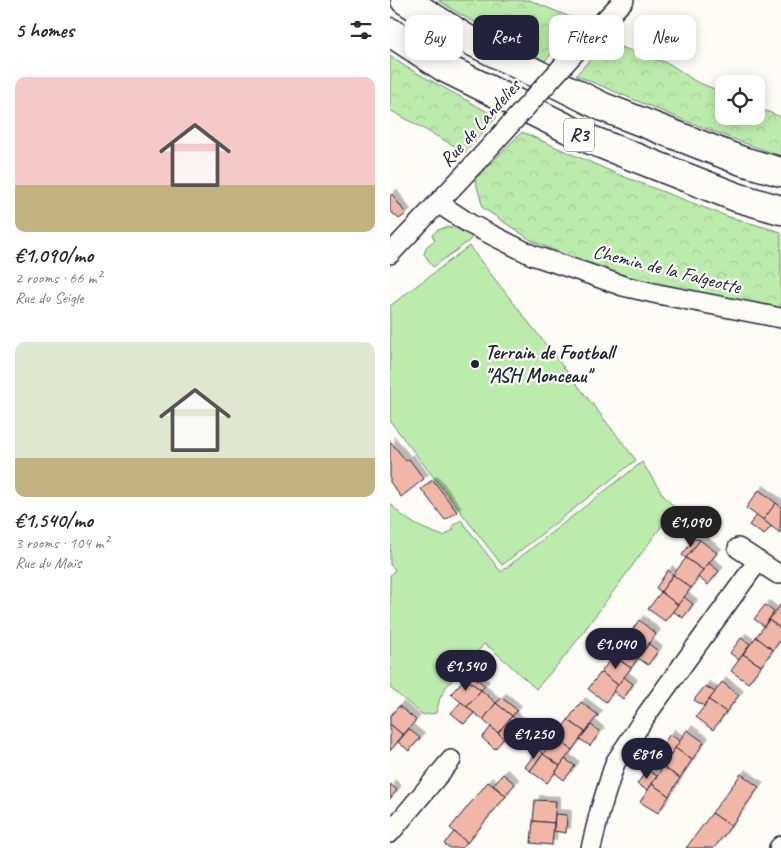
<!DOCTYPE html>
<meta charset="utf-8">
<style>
body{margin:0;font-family:Caveat,sans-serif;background:#f2f2f3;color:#2b2b33;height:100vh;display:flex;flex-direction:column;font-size:19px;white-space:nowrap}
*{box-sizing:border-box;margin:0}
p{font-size:16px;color:#7c7c81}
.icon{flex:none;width:28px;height:28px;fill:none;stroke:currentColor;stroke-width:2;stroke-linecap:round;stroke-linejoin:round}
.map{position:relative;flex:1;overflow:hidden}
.details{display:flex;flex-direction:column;background:#fff;width:390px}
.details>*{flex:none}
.hud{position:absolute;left:15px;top:15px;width:300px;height:45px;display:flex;gap:10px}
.fabs{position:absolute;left:325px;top:75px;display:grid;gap:10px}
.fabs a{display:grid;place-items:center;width:50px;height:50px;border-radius:10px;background:#fff;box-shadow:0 2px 12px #0003;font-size:25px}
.price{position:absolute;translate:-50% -42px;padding:0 11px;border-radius:18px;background:#22223b;color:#fff;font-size:16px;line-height:32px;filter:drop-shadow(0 1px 2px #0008)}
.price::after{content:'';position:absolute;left:50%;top:30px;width:15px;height:11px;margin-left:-8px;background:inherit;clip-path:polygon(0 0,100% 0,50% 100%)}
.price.selected{background:#222;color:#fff}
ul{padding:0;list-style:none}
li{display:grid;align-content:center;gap:10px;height:265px;padding:0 15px}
li span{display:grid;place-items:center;height:155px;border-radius:10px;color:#555}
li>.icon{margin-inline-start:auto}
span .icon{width:90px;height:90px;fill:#fffc;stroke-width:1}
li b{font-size:21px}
h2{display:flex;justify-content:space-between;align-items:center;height:60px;padding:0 15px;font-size:21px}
.tag{padding:0 18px;border-radius:10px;background:#fff;box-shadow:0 2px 12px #0003;font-size:18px;line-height:45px}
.tag.selected{background:#22223b;color:#fff}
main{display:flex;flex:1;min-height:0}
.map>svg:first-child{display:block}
</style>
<main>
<section class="details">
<h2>5 homes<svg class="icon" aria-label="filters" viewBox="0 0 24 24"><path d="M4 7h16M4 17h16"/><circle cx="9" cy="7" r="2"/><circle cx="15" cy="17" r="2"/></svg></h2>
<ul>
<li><span style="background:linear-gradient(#f6c9c9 70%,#c2b280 0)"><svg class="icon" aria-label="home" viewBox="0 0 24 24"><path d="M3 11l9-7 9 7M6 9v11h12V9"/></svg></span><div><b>€1,090/mo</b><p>2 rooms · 66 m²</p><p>Rue du Seigle</p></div></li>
<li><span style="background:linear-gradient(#dfe7d0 75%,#c2b280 0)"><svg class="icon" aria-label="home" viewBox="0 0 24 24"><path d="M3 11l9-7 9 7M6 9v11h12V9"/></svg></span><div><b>€1,540/mo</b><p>3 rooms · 104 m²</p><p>Rue du Maïs</p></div></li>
</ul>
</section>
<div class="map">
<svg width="391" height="848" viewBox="0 0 391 848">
<defs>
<pattern id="forest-crowns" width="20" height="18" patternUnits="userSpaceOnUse" patternTransform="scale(1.25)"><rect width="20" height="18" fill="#bcecab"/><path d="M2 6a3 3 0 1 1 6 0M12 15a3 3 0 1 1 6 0" fill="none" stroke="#a1ca94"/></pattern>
<filter id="shadow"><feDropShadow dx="4.5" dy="-4.5" stdDeviation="0" flood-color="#0004"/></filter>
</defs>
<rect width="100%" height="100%" fill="#fdfcf7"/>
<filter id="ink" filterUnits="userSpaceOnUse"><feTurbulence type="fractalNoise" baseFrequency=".02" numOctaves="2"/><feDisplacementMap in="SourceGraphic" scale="10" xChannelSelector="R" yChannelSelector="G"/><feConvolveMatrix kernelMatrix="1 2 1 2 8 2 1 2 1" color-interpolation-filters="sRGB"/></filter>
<g filter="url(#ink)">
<g fill="#bcecab" stroke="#6f8773">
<polygon points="57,227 66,228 83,236 79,241 43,267 34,254 37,246 45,240 42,235 48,230"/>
<polygon points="79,246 246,460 112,565 0,421 0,306"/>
<path d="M 252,462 L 273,495 L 285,508 L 177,654 L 146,689 L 102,649 L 94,644 L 56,687 L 50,698 L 46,713 L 33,715 L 0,688 L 0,576 L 5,569 L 0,565 L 0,503 C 13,520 34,530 54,536 L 64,529 L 62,526 L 71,520 L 111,572 Z"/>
</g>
<g fill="url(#forest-crowns)" stroke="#6f8773">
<polygon points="48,0 139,0 190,21 155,61 68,13"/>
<path d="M 216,42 L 280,64 L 305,81 L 334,93 L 334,116 L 366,116 L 366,107 L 391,117 L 391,156 C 321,132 253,104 186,75 Z"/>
<polygon points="0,56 16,67 107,117 75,152 0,110"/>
<polygon points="132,132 227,174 336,216 391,232 391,311 235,279 144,242 93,208 85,179"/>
</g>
<g fill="#f0b7a7" stroke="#22223b" filter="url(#shadow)">
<polygon points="2,194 16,214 9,219 0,211 0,196"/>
<polygon points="0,441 16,461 19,459 34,479 11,497 0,482"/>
<polygon points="43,480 67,512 55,520 31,489"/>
<polygon points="369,490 386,503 373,520 356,508"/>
<polygon points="386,503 391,507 390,533 373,520"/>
<polygon points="367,515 381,526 374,535 359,525"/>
<polygon points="304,539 310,540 296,558 292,555"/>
<polygon points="310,540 327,553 313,570 296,558"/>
<polygon points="296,558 313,570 301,588 283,575"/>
<polygon points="319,563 329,571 318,585 308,577"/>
<polygon points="278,570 283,575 271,592 266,588"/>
<polygon points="283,575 301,588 288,605 271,592"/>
<polygon points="271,592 288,605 275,621 258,609"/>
<polygon points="294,597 303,604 293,618 283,611"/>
<polygon points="391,604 391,629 379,620"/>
<polygon points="375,605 384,612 374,626 364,619"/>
<polygon points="249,620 266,634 253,651 237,638"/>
<polygon points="379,620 391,629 391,639 383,650 366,637"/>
<polygon points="366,637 383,650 371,666 353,654"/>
<polygon points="237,638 253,651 241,668 224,656"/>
<polygon points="351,638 360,644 349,660 340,653"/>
<polygon points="259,644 268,651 258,665 248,658"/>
<polygon points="353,654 371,666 358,683 341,671"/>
<polygon points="223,656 241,668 228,685 211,672"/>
<polygon points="211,672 228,685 216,702 198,689"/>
<polygon points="80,673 95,686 91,690 75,678"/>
<polygon points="234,677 243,684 233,699 223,691"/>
<polygon points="75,678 91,690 77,707 61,694"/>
<polygon points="332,682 349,695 336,712 319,700"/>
<polygon points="315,686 325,692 314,706 304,700"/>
<polygon points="91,690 106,703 93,720 77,707"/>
<polygon points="112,698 127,710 122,716 106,703"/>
<polygon points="319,700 336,712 323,730 306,717"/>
<polygon points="71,702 84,713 74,724 61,713"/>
<polygon points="191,702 208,715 195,732 178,720"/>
<polygon points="106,703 122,716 108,733 93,720"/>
<polygon points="9,706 26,720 13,735 0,724 0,716"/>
<polygon points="122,716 137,729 124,746 108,733"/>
<polygon points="178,720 195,732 182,750 165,737"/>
<polygon points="0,724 13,735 1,750 0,750"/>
<polygon points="201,725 210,732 200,746 190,739"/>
<polygon points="101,727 114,738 105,749 92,738"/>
<polygon points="19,729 30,738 19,751 8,742"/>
<polygon points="297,730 314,742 302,760 285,748"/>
<polygon points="280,734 290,741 280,755 270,749"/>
<polygon points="165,737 182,750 170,766 153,754"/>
<polygon points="285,748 302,760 290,778 273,767"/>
<polygon points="148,749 153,754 140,771 135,767"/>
<polygon points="153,754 170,766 157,783 140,771"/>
<polygon points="175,759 185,766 174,780 165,773"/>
<polygon points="273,767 290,778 279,796 262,784"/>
<polygon points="257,770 267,776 257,790 247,784"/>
<polygon points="113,774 125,784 115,795 103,785"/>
<polygon points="351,774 369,787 341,826 322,813"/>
<polygon points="98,782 116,796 77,843 60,828"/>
<polygon points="0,784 7,790 0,799"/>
<polygon points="262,784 279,796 268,813 250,802"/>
<polygon points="145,800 166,801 164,823 143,821"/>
<polygon points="322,813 341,826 324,848 296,848"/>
<polygon points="165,814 177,815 176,833 164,831"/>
<polygon points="143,821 164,823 162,845 141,843"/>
<polygon points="64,832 77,842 72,848 60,848 54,844"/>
</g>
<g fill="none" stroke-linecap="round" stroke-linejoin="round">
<defs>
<g id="street">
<polyline points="208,27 234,0"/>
<polyline points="48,203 80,224 142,255 193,272 233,286 268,294 391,318"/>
<polyline points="0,254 89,159"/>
<polyline points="348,548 388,574"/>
<polyline points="0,833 61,760"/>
<polyline points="201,848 210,811 225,763 257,714 368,561"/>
<polyline points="389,848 391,846"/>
</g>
<g id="highway">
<polyline points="15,0 77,39 213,107 352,161 391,172"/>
<polyline points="0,32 55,68 201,140 346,197 391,210"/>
</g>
</defs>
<use href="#street" stroke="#22223b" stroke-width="22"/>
<use href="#highway" stroke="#22223b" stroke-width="31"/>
<use href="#street" stroke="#fdfcf7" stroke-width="19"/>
<use href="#highway" stroke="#fdfcf7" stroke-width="28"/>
<defs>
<polyline id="street-bridge" points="89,159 208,27"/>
</defs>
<use href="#street-bridge" stroke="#22223b" stroke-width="22" stroke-linecap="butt"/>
<use href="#street-bridge" stroke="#fdfcf7" stroke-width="19"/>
</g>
</g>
<circle fill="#22223b" stroke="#fdfcf7" stroke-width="2" cx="85" cy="364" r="5"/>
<g text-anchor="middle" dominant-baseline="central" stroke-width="4.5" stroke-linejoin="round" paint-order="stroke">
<rect fill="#fdfcf7" stroke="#646373" stroke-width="1" x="174" y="118.5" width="30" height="33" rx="4"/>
<g font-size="19" font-weight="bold" fill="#22223b">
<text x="189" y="135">R3</text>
</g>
<g font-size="20" fill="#22223b" stroke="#fdfcf7">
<text transform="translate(90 123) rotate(-48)">Rue de Landelies</text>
<text transform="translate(277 269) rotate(14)">Chemin de la Falgeotte</text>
</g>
<g font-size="20" font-weight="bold" fill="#22223b" stroke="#fdfcf7" text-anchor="start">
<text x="95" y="352">Terrain de Football<tspan x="95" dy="23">"ASH Monceau"</tspan></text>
</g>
</g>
</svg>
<div class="fabs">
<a><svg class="icon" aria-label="locate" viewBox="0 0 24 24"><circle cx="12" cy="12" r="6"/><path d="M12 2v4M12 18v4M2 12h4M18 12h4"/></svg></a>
</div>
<b class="price selected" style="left:301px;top:548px">€1,090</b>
<b class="price" style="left:226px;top:670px">€1,040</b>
<b class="price" style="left:76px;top:692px">€1,540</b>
<b class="price" style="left:144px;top:760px">€1,250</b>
<b class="price" style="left:257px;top:780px">€816</b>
<div class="hud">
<a class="tag">Buy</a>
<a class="tag selected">Rent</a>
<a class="tag">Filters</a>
<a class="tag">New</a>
</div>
</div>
</main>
